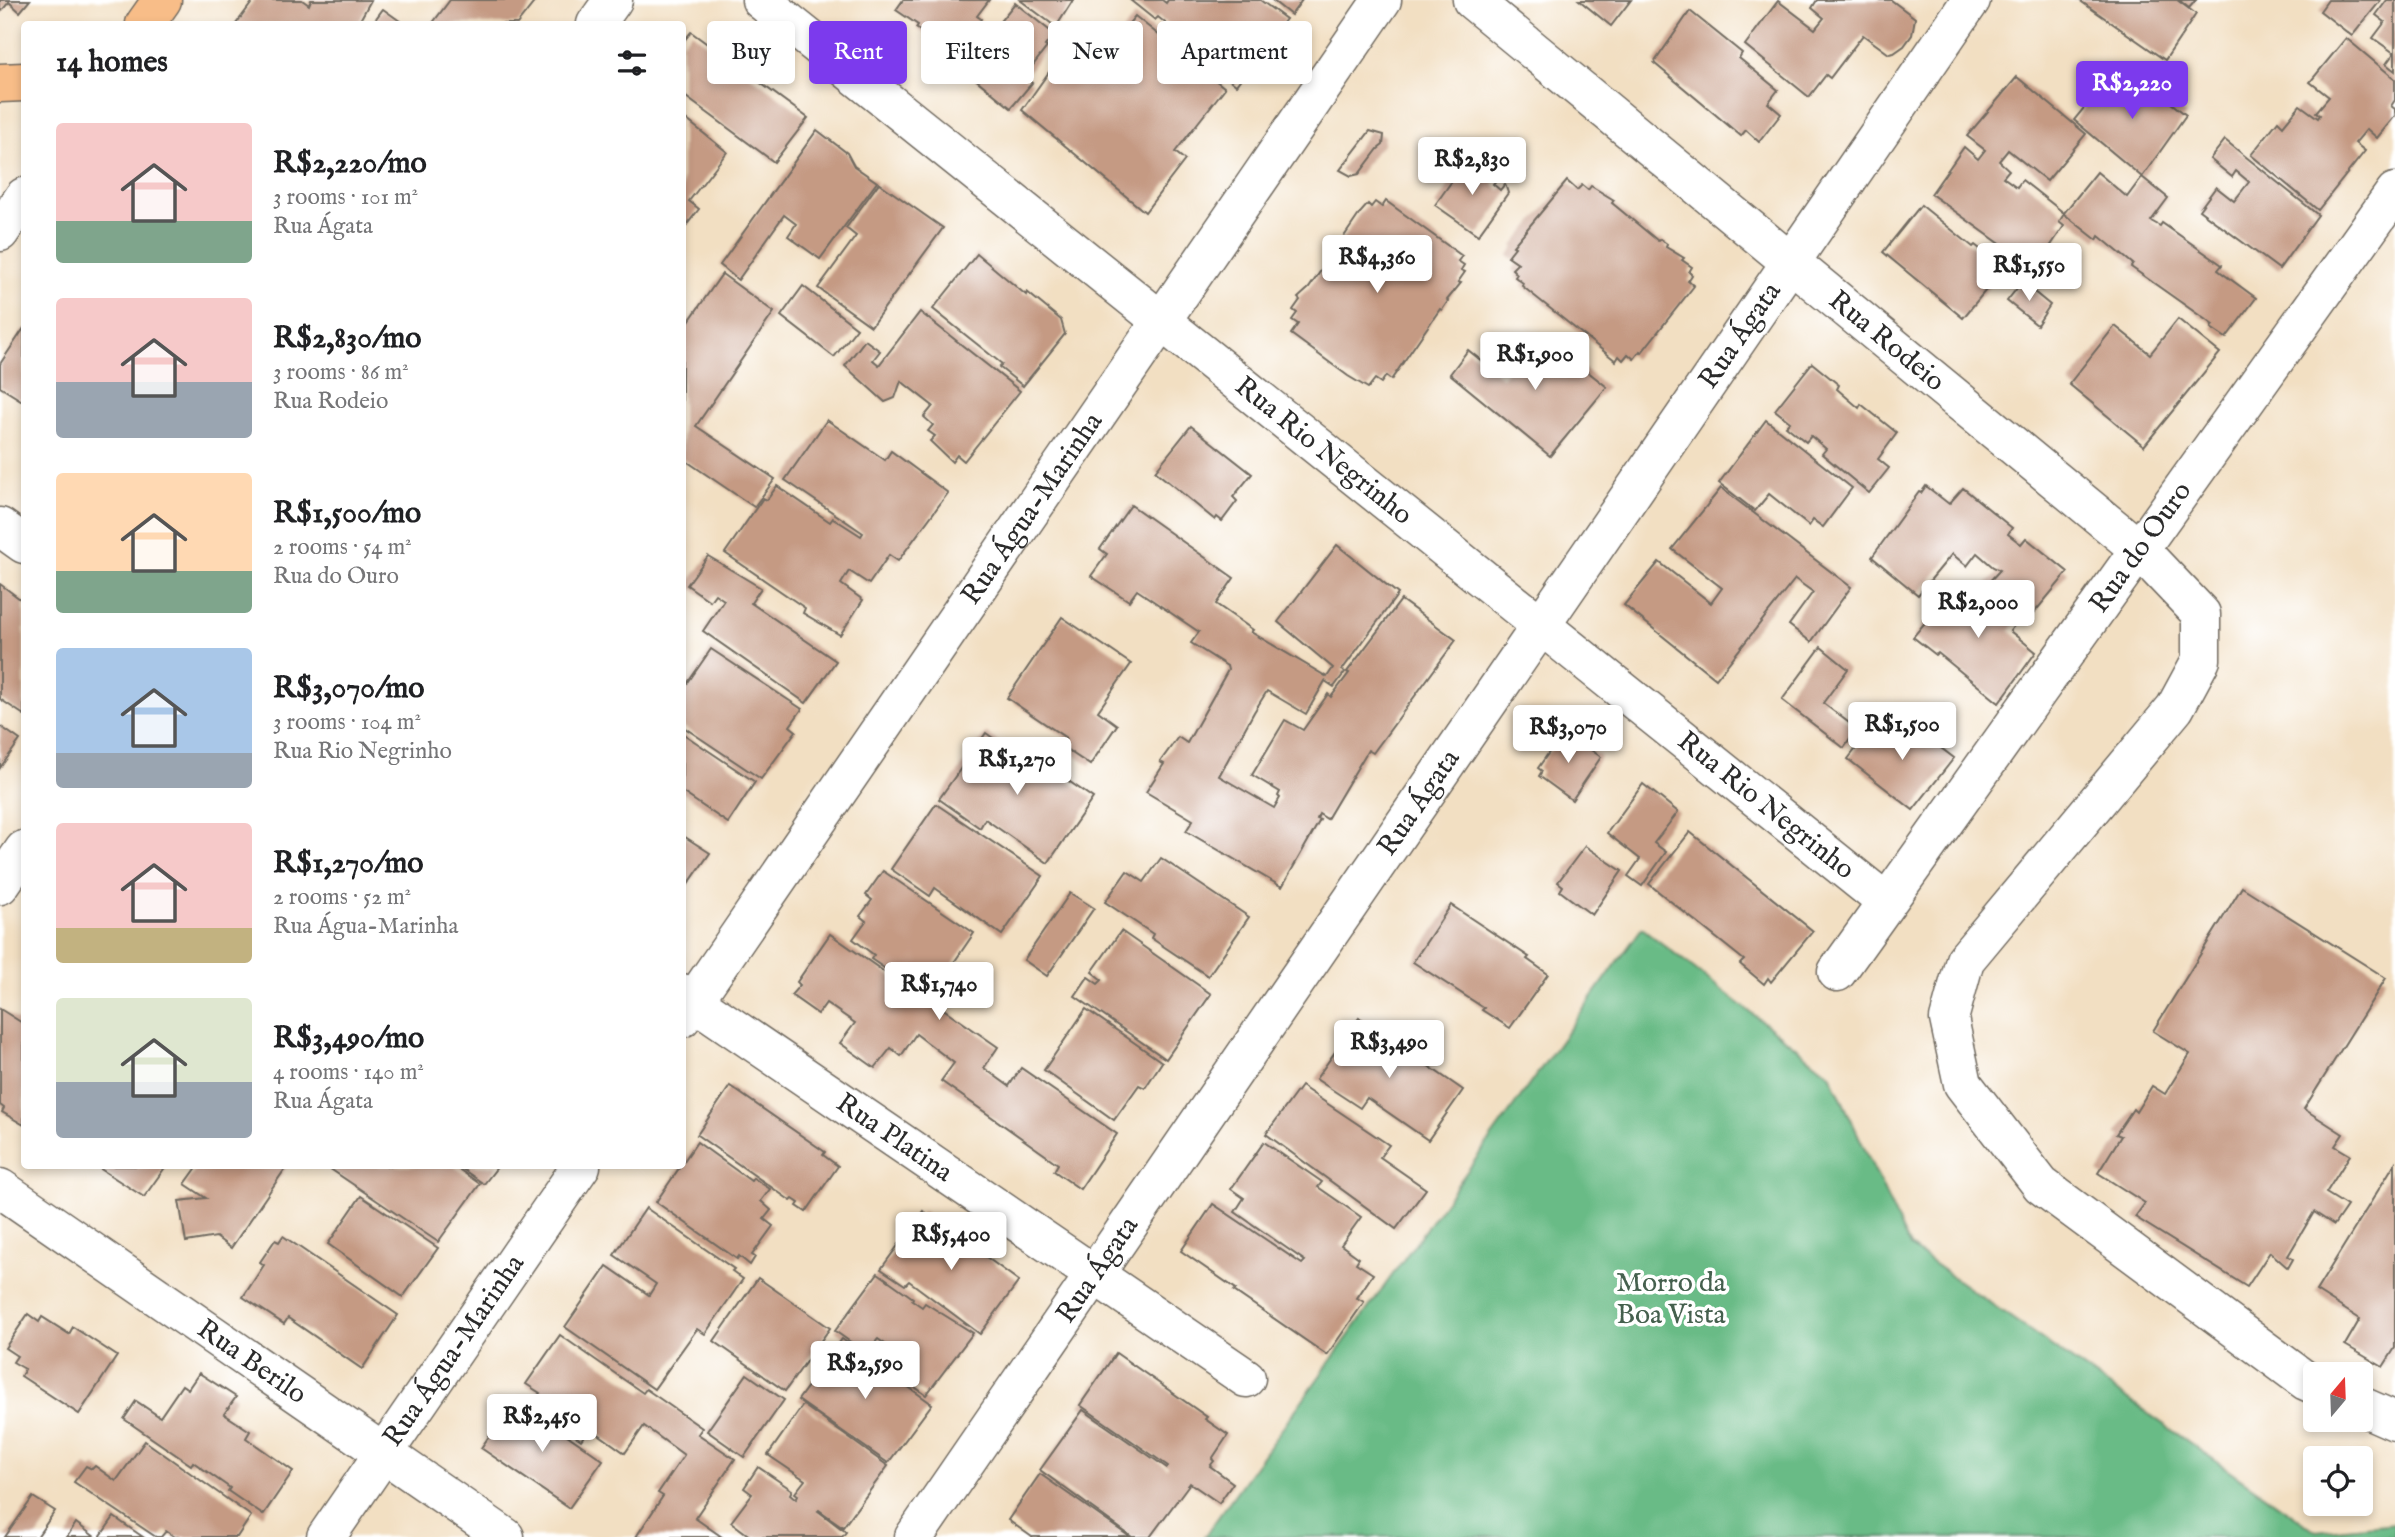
<!DOCTYPE html>
<meta charset="utf-8">
<style>
body{margin:0;font-family:"IM FELL English",serif;background:#f6f6f6;color:#202124;height:100vh;display:flex;flex-direction:column;font-size:26px;white-space:nowrap}
*{box-sizing:border-box;margin:0}
p{font-size:23px;color:#757577}
.icon{flex:none;width:38px;height:38px;fill:none;stroke:currentColor;stroke-width:2;stroke-linecap:round;stroke-linejoin:round}
.map{position:relative;flex:1;overflow:hidden}
.details{position:absolute;left:21px;top:21px;width:665px;height:1148px;display:flex;flex-direction:column;background:#fff;border-radius:7px;box-shadow:0 4px 10px #0003}
.details>*{flex:none}
.guide{position:absolute;left:707px;top:21px;width:665px;height:63px;display:flex;gap:14px}
.needle{width:46px;rotate:19deg}
.fabs{position:absolute;left:2303px;top:1362px;display:grid;gap:14px}
.fabs a{display:grid;place-items:center;width:70px;height:70px;border-radius:7px;background:#fff;box-shadow:0 4px 10px #0003;font-size:35px}
.price{position:absolute;translate:-50% -60px;padding:0 16px;border-radius:7px;background:#fff;color:#222;font-size:23px;line-height:46px;filter:drop-shadow(0 2px 4px #0008)}
.price::after{content:'';position:absolute;left:50%;top:42px;width:21px;height:16px;margin-left:-10px;background:inherit;clip-path:polygon(0 0,100% 0,50% 100%)}
.price.active{background:#7c3aed;color:#fff}
ul{padding:0;list-style:none}
li{display:flex;align-items:center;gap:21px;height:175px;padding:0 35px}
li span{display:grid;place-items:center;flex:none;width:196px;height:140px;border-radius:7px;color:#555}
li>.icon{margin-inline-start:auto}
span .icon{width:84px;height:84px;fill:#fffc;stroke-width:1}
li b{font-size:30px}
h2{display:flex;justify-content:space-between;align-items:center;height:84px;padding:0 35px;font-size:30px}
.pill{padding:0 24px;border-radius:7px;background:#fff;box-shadow:0 4px 10px #0003;font-size:24px;line-height:63px}
.pill.active{background:#7c3aed;color:#fff}
.map>svg:first-child{display:block}
</style>
<div class="map">
<svg width="2395" height="1537" viewBox="0 0 2395 1537">
<rect width="100%" height="100%" fill="#fff"/>
<filter id="ink" filterUnits="userSpaceOnUse"><feTurbulence type="fractalNoise" baseFrequency=".0143" numOctaves="2"/><feDisplacementMap in="SourceGraphic" scale="14" xChannelSelector="R" yChannelSelector="G"/><feConvolveMatrix kernelMatrix="1 2 1 2 8 2 1 2 1" color-interpolation-filters="sRGB"/></filter>
<filter id="wash" filterUnits="userSpaceOnUse"><feTurbulence type="fractalNoise" baseFrequency=".00686" numOctaves="4" result="noise"/><feDisplacementMap in="SourceGraphic" scale="28" xChannelSelector="R" yChannelSelector="G"/><feGaussianBlur stdDeviation="1.57" result="paint"/><feColorMatrix in="noise" values="0 0 0 0 0 0 0 0 0 0 0 0 0 0 0 0 0 1.4 0 .05"/><feComposite in="paint" operator="in"/></filter>
<g filter="url(#wash)">
<rect width="100%" height="100%" fill="#f2dfc2"/>
<polygon fill="#69bb86" stroke="#4a7358" stroke-width="2" points="1642,928 1830,1074 1910,1247 2316,1531 2395,1523 2395,1537 1204,1537"/>
<g id="blocks">
<g fill="#c59a83">
<polygon points="0,0 30,0 20,12 9,2 0,13"/>
<polygon points="254,0 302,0 309,5 311,0 371,0 359,22 362,24 236,24"/>
<polygon points="450,0 536,0 517,24 432,24"/>
<polygon points="903,0 989,0 977,16 981,19 957,52 944,43 941,46 916,28 918,25 896,10"/>
<polygon points="1020,0 1073,0 1056,27"/>
<polygon points="1130,0 1162,0 1166,3 1168,0 1260,0 1286,19 1236,85 1186,45 1189,42 1158,17 1155,20"/>
<polygon points="1272,0 1302,0 1291,15"/>
<polygon points="1579,0 1631,0 1611,26"/>
<polygon points="1817,0 1891,0 1915,18 1912,35 1904,46 1894,53 1889,54 1863,35 1830,78 1826,75 1809,97 1745,45 1778,1 1815,29 1824,18 1812,8"/>
<polygon points="2079,0 2177,0 2196,14 2165,60"/>
<polygon points="2179,0 2196,0 2189,8"/>
<polygon points="2328,0 2379,0 2380,1 2352,36 2320,11"/>
<polygon points="2387,0 2395,0 2395,71 2386,64 2394,53 2373,38 2385,22 2376,15"/>
<polygon points="1015,3 1054,34 1045,46 1047,47 1024,77 1032,83 1011,108 962,68"/>
<polygon points="383,9 404,24 372,24"/>
<polygon points="1690,11 1742,53 1739,58 1778,90 1768,103 1781,114 1759,142 1746,130 1741,136 1654,63"/>
<polygon points="1135,16 1225,88 1175,152 1185,160 1145,212 1022,110 1071,41 1077,46 1089,31 1109,48"/>
<polygon points="691,32 808,118 774,162 682,94 682,43"/>
<polygon points="2346,38 2395,79 2395,100 2391,106 2395,109 2395,116 2377,138 2367,129 2355,143 2365,151 2318,210 2251,155 2278,121 2283,126 2300,105 2318,118 2320,115 2316,112 2329,97 2310,82"/>
<polygon points="2143,72 2170,95 2166,99 2186,115 2142,177 2074,120 2106,81 2124,95"/>
<polygon points="2017,77 2086,134 2047,181 2008,150 1999,161 2009,170 2003,177 2017,187 2022,180 2064,213 2097,172 2127,197 2142,177 2168,198 2151,221 2160,226 2162,223 2222,265 2218,270 2256,298 2226,338 2211,328 2213,325 2131,267 2133,264 2099,236 2097,240 2064,214 2059,222 2064,226 2035,269 1931,194 1964,147 1978,159 1985,150 1967,136"/>
<polygon points="682,116 727,152 689,201 699,209 682,231"/>
<polygon points="817,130 847,153 854,166 877,182 820,259 788,236 796,224 784,215 738,280 720,265"/>
<polygon points="1370,131 1384,135 1383,145 1378,149 1359,174 1351,176 1340,170"/>
<polygon points="2225,140 2318,215 2279,269 2199,210 2216,187 2234,201 2249,182 2236,171 2232,177 2210,159"/>
<polygon points="1472,158 1498,178 1493,184 1500,190 1505,184 1508,193 1478,235 1435,205 1464,164 1467,166"/>
<polygon points="1567,181 1577,190 1582,185 1588,190 1591,186 1614,200 1612,203 1658,241 1660,239 1667,244 1666,247 1684,258 1682,260 1692,267 1689,272 1692,275 1688,281 1694,286 1642,352 1640,351 1634,359 1628,354 1623,360 1619,356 1616,361 1522,286 1523,283 1515,277 1517,274 1512,269 1518,263 1508,256 1515,247 1513,246"/>
<polygon points="879,183 943,228 871,326 818,288 856,236 846,228"/>
<polygon points="1386,201 1462,256 1458,261 1464,265 1461,270 1465,272 1458,282 1461,283 1447,300 1448,301 1442,310 1440,309 1391,380 1386,376 1381,383 1375,379 1368,388 1348,376 1291,334 1298,324 1292,320 1297,313 1293,310 1300,300 1298,298 1309,288 1360,213 1368,204 1371,207 1375,202 1382,207"/>
<polygon points="1921,205 1973,247 1975,245 2004,268 1963,318 1883,252"/>
<polygon points="977,254 1026,295 1027,292 1061,320 1065,334 1023,386 999,367 1002,364 933,309"/>
<polygon points="722,274 774,312 696,426 775,479 754,507 682,458 682,331"/>
<polygon points="2022,282 2050,305 2037,325 2007,301"/>
<polygon points="803,286 857,328 834,357 781,316"/>
<polygon points="920,312 1020,391 964,461 957,455 952,462 930,441 935,436 928,431 933,425 924,417 933,406 901,381 895,398 885,402 845,366 865,340 880,351 873,360 879,365"/>
<polygon points="2178,319 2220,353 2144,446 2069,384 2115,326 2150,354"/>
<polygon points="24,328 24,402 0,387 0,364"/>
<polygon points="1539,333 1607,387 1550,456 1450,374 1468,350 1502,377"/>
<polygon points="1812,363 1839,385 1837,389 1859,408 1861,404 1897,433 1878,459 1889,468 1869,493 1822,454 1826,449 1811,436 1806,442 1786,426 1790,422 1775,410"/>
<polygon points="827,420 885,460 891,451 948,493 898,561 889,555 869,584 849,571 841,584 863,600 840,635 803,613 805,608 725,553 763,498 767,500 777,486 830,522 833,518 861,536 863,533 785,480"/>
<polygon points="1766,420 1852,488 1823,527 1813,520 1809,526 1769,494 1755,511 1719,483"/>
<polygon points="1191,426 1252,474 1233,497 1237,501 1222,521 1217,517 1215,520 1155,471"/>
<polygon points="1926,486 1949,504 1963,488 2012,528 2008,534 2021,544 2026,538 2068,572 2029,619 1987,584 2000,570 1993,567 1977,553 1967,566 1952,554 1918,595 1872,557 1919,492 1921,493"/>
<polygon points="1721,488 1851,587 1811,642 1789,625 1813,592 1795,579 1716,679 1624,605 1659,562 1711,603 1722,588 1672,549"/>
<polygon points="1131,505 1234,578 1216,604 1253,630 1251,632 1327,677 1333,668 1278,622 1337,545 1398,594 1342,670 1345,672 1334,687 1325,681 1306,714 1267,691 1254,712 1219,776 1274,808 1280,798 1278,796 1280,792 1252,775 1285,720 1303,730 1328,694 1331,697 1349,673 1347,672 1401,600 1456,640 1373,753 1368,750 1327,819 1319,814 1317,819 1320,820 1282,887 1186,831 1193,820 1146,792 1164,764 1160,762 1178,737 1187,743 1228,670 1227,666 1191,643 1199,632 1137,590 1129,601 1091,576 1107,554 1100,549"/>
<polygon points="708,556 761,588 751,603 836,661 806,703 703,631 724,600 715,594 710,601 687,585"/>
<polygon points="0,584 24,602 24,715 0,699"/>
<polygon points="1981,584 2020,618 2010,631 2036,652 1999,703 1938,653 1936,655 1913,637 1951,591 1961,590 1971,597"/>
<polygon points="1062,617 1131,664 1098,711 1117,725 1090,765 1060,745 1066,738 1007,698"/>
<polygon points="1821,647 1848,669 1823,703 1857,729 1844,748 1782,700"/>
<polygon points="711,649 802,709 790,726 796,731 761,779 682,726 682,691"/>
<polygon points="1907,722 1954,758 1913,810 1848,759 1875,724 1894,739"/>
<polygon points="0,726 20,740 0,768"/>
<polygon points="1564,731 1601,757 1572,800 1539,776 1542,771 1538,768"/>
<polygon points="682,733 755,782 728,823 682,792"/>
<polygon points="986,733 1014,753 1018,746 1093,798 1048,863 985,819 980,828 939,799"/>
<polygon points="1643,784 1678,812 1654,843 1666,852 1642,886 1628,876 1640,859 1607,833"/>
<polygon points="936,804 1043,876 1002,935 935,888 930,896 891,869"/>
<polygon points="1690,832 1813,931 1771,982 1768,978 1764,984 1740,964 1744,960 1649,884"/>
<polygon points="682,835 710,853 682,893"/>
<polygon points="1585,846 1622,871 1592,915 1560,891 1563,886 1558,882"/>
<polygon points="1161,858 1249,917 1208,976 1151,938 1153,934 1105,902 1127,871 1144,882"/>
<polygon points="883,871 974,933 929,999 998,1047 984,1068 1009,1086 1021,1068 1117,1134 1080,1189 1054,1171 1058,1164 941,1081 954,1063 916,1034 901,1056 891,1048 875,1068 840,1043 855,1023 826,1003 818,1014 791,995 800,985 797,982 830,934 926,1001 928,998 871,959 874,955 853,939 866,921 860,916 872,900 866,895"/>
<polygon points="2242,887 2386,978 2304,1109 2343,1134 2335,1146 2350,1155 2326,1193 2347,1206 2334,1225 2314,1212 2288,1256 2293,1259 2288,1268 2270,1252 2247,1287 2135,1217 2145,1203 2098,1173 2121,1136 2116,1134 2133,1109 2136,1112 2152,1086 2165,1094 2190,1054 2153,1031"/>
<polygon points="1070,893 1094,908 1047,976 1024,960"/>
<polygon points="1451,905 1529,957 1527,959 1548,974 1510,1028 1482,1010 1484,1008 1413,962"/>
<polygon points="1121,931 1211,994 1166,1059 1075,996 1088,977 1098,984 1102,980 1092,972"/>
<polygon points="0,1009 24,1024 24,1125 2,1112 4,1108 0,1105"/>
<polygon points="1086,1009 1162,1062 1145,1088 1139,1085 1114,1120 1044,1070"/>
<polygon points="1359,1018 1463,1090 1428,1140 1367,1098 1360,1108 1316,1079"/>
<polygon points="730,1086 825,1152 823,1155 838,1166 806,1212 797,1206 799,1203 793,1199 791,1201 697,1135"/>
<polygon points="1301,1086 1389,1145 1380,1157 1426,1189 1396,1229 1266,1134"/>
<polygon points="697,1142 751,1181 753,1178 770,1189 761,1201 771,1210 764,1219 773,1226 752,1255 755,1257 750,1265 739,1256 737,1259 656,1202"/>
<polygon points="1264,1142 1322,1182 1318,1187 1361,1217 1341,1245 1359,1258 1356,1263 1373,1274 1357,1298 1364,1302 1327,1355 1234,1291 1236,1289 1181,1251 1213,1204 1302,1264 1305,1261 1235,1212 1244,1198 1231,1189"/>
<polygon points="2395,1163 2395,1348 2383,1367 2345,1345 2360,1319 2316,1291"/>
<polygon points="96,1166 166,1166 144,1197"/>
<polygon points="198,1166 287,1166 231,1248 216,1237 186,1242 179,1201 206,1198 185,1184"/>
<polygon points="326,1166 454,1166 480,1184 438,1242"/>
<polygon points="458,1166 498,1166 484,1184"/>
<polygon points="361,1196 438,1248 403,1297 328,1244"/>
<polygon points="646,1208 734,1269 732,1271 743,1279 705,1334 697,1329 654,1389 565,1327 607,1266 649,1295 656,1284 614,1255"/>
<polygon points="923,1211 1019,1281 980,1334 909,1281 905,1285 881,1269"/>
<polygon points="283,1236 398,1315 362,1369 288,1318 284,1324 243,1297 264,1265 260,1262 275,1240 279,1242"/>
<polygon points="878,1273 913,1298 912,1300 922,1307 925,1303 973,1333 926,1395 894,1372 902,1361 890,1351 892,1349 878,1339 866,1353 835,1331"/>
<polygon points="758,1278 830,1328 785,1391 714,1341"/>
<polygon points="28,1314 39,1322 42,1317 69,1334 73,1327 117,1356 79,1414 21,1376 25,1369 13,1362 17,1356 5,1348"/>
<polygon points="560,1335 643,1393 646,1389 702,1428 698,1434 735,1459 695,1518 722,1537 636,1537 663,1496 658,1493 684,1455 644,1426 625,1453 590,1428 581,1440 531,1405 540,1393 526,1384"/>
<polygon points="842,1339 932,1404 888,1463 798,1400"/>
<polygon points="1116,1353 1207,1417 1205,1419 1228,1435 1212,1459 1214,1461 1210,1466 1233,1483 1219,1503 1190,1483 1150,1537 1132,1537 1040,1470 1083,1410 1167,1468 1168,1466 1080,1405"/>
<polygon points="199,1373 236,1397 224,1414 250,1431 246,1438 293,1471 263,1515 228,1491 230,1488 193,1462 191,1465 124,1419 136,1401 160,1417 182,1385 188,1389"/>
<polygon points="747,1374 784,1400 744,1457 707,1431"/>
<polygon points="515,1399 603,1460 569,1508 481,1448"/>
<polygon points="803,1405 888,1466 843,1527 819,1510 818,1511 846,1532 842,1537 751,1537 731,1522 752,1494 744,1488 758,1467 792,1490 790,1494 796,1499 798,1495 795,1493 805,1480 768,1455"/>
<polygon points="145,1441 251,1516 237,1537 175,1537 166,1531 161,1537 156,1537 74,1482 86,1466 92,1469 95,1466 116,1481"/>
<polygon points="1040,1474 1130,1537 1032,1537 1008,1520"/>
<polygon points="33,1497 55,1511 37,1537 5,1537"/>
<polygon points="114,1517 143,1537 100,1537"/>
<polygon points="76,1523 95,1537 67,1537"/>
</g>
</g>
</g>
<g filter="url(#ink)">
<use href="#blocks" fill-opacity="0" stroke="#716a60" stroke-width="2"/>
<g fill="none" stroke-linecap="round" stroke-linejoin="round">
<defs>
<g id="minor">
<path id="s1" d="M 761,0 L 1886,902"/>
<path id="s2" d="M 1472,0 L 2139,549 L 2201,614 L 2201,660 L 2175,708 L 1965,960 L 1949,1019 L 1963,1084 L 2041,1185 L 2306,1381 L 2315,1385"/>
<polyline points="596,24 613,0"/>
<polyline points="0,232 24,197"/>
<polyline points="0,527 24,544"/>
<polyline points="0,885 24,850"/>
<path id="s3" d="M 1837,972 L 2395,192"/>
<path id="s4" d="M 682,993 L 1246,1378"/>
<path id="s5" d="M 682,1018 L 1382,0"/>
<path id="s6" d="M 0,1188 L 505,1537"/>
<polyline points="2361,1406 2395,1421"/>
<path id="s7" d="M 326,1537 L 581,1166"/>
<path id="s8" d="M 914,1537 L 1971,0"/>
</g>
<g id="major">
<polyline points="145,24 162,0"/>
<polyline points="0,83 24,82"/>
</g>
</defs>
<use href="#minor" stroke="#716a60" stroke-width="41"/>
<use href="#major" stroke="#716a60" stroke-width="41"/>
<use href="#minor" stroke="#fff" stroke-width="38"/>
<use href="#major" stroke="#f8bd88" stroke-width="38"/>
</g>
</g>
<g text-anchor="middle" dominant-baseline="central" stroke-width="7" stroke-linejoin="round" paint-order="stroke">
<g font-size="28" fill="#2b2b2b" stroke="#fff">
<text stroke="none"><textPath href="#s8" startOffset="1458">Rua Ágata</textPath></text>
<text stroke="none"><textPath href="#s2" startOffset="537">Rua Rodeio</textPath></text>
<text stroke="none"><textPath href="#s1" startOffset="721">Rua Rio Negrinho</textPath></text>
<text stroke="none"><textPath href="#s5" startOffset="618">Rua Água-Marinha</textPath></text>
<text stroke="none"><textPath href="#s3" startOffset="522">Rua do Ouro</textPath></text>
<text stroke="none"><textPath href="#s8" startOffset="891">Rua Ágata</textPath></text>
<text stroke="none"><textPath href="#s1" startOffset="1288">Rua Rio Negrinho</textPath></text>
<text stroke="none"><textPath href="#s4" startOffset="257">Rua Platina</textPath></text>
<text stroke="none"><textPath href="#s8" startOffset="324">Rua Ágata</textPath></text>
<text stroke="none"><textPath href="#s7" startOffset="226">Rua Água-Marinha</textPath></text>
<text stroke="none"><textPath href="#s6" startOffset="306">Rua Berilo</textPath></text>
</g>
<g font-size="28" fill="#45604e" stroke="#fff">
<text x="1671" y="1283">Morro da<tspan x="1671" dy="32">Boa Vista</tspan></text>
</g>
</g>
</svg>
<div class="fabs">
<a><svg class="needle" viewBox="-14 -14 28 28"><path d="M0-13l5 13h-10z" fill="#e53935"/><path d="M0 13l5-13h-10z" fill="#757577"/></svg></a>
<a><svg class="icon" aria-label="locate" viewBox="0 0 24 24"><circle cx="12" cy="12" r="6"/><path d="M12 2v4M12 18v4M2 12h4M18 12h4"/></svg></a>
</div>
<b class="price active" style="left:2132px;top:121px">R$2,220</b>
<b class="price" style="left:1472px;top:197px">R$2,830</b>
<b class="price" style="left:1377px;top:295px">R$4,360</b>
<b class="price" style="left:2029px;top:303px">R$1,550</b>
<b class="price" style="left:1535px;top:392px">R$1,900</b>
<b class="price" style="left:1978px;top:640px">R$2,000</b>
<b class="price" style="left:1902px;top:762px">R$1,500</b>
<b class="price" style="left:1568px;top:765px">R$3,070</b>
<b class="price" style="left:1017px;top:797px">R$1,270</b>
<b class="price" style="left:939px;top:1022px">R$1,740</b>
<b class="price" style="left:1389px;top:1080px">R$3,490</b>
<b class="price" style="left:951px;top:1272px">R$5,400</b>
<b class="price" style="left:865px;top:1401px">R$2,590</b>
<b class="price" style="left:542px;top:1454px">R$2,450</b>
<div class="guide">
<a class="pill">Buy</a>
<a class="pill active">Rent</a>
<a class="pill">Filters</a>
<a class="pill">New</a>
<a class="pill">Apartment</a>
</div>
<section class="details">
<h2>14 homes<svg class="icon" aria-label="filters" viewBox="0 0 24 24"><path d="M4 7h16M4 17h16"/><circle cx="9" cy="7" r="2"/><circle cx="15" cy="17" r="2"/></svg></h2>
<ul>
<li><span style="background:linear-gradient(#f6c9c9 70%,#7fa58c 0)"><svg class="icon" aria-label="home" viewBox="0 0 24 24"><path d="M3 11l9-7 9 7M6 9v11h12V9"/></svg></span><div><b>R$2,220/mo</b><p>3 rooms · 101 m²</p><p>Rua Ágata</p></div></li>
<li><span style="background:linear-gradient(#f6c9c9 60%,#9aa5b1 0)"><svg class="icon" aria-label="home" viewBox="0 0 24 24"><path d="M3 11l9-7 9 7M6 9v11h12V9"/></svg></span><div><b>R$2,830/mo</b><p>3 rooms · 86 m²</p><p>Rua Rodeio</p></div></li>
<li><span style="background:linear-gradient(#ffd9b3 70%,#7fa58c 0)"><svg class="icon" aria-label="home" viewBox="0 0 24 24"><path d="M3 11l9-7 9 7M6 9v11h12V9"/></svg></span><div><b>R$1,500/mo</b><p>2 rooms · 54 m²</p><p>Rua do Ouro</p></div></li>
<li><span style="background:linear-gradient(#a9c7e8 75%,#9aa5b1 0)"><svg class="icon" aria-label="home" viewBox="0 0 24 24"><path d="M3 11l9-7 9 7M6 9v11h12V9"/></svg></span><div><b>R$3,070/mo</b><p>3 rooms · 104 m²</p><p>Rua Rio Negrinho</p></div></li>
<li><span style="background:linear-gradient(#f6c9c9 75%,#c2b280 0)"><svg class="icon" aria-label="home" viewBox="0 0 24 24"><path d="M3 11l9-7 9 7M6 9v11h12V9"/></svg></span><div><b>R$1,270/mo</b><p>2 rooms · 52 m²</p><p>Rua Água-Marinha</p></div></li>
<li><span style="background:linear-gradient(#dfe7d0 60%,#9aa5b1 0)"><svg class="icon" aria-label="home" viewBox="0 0 24 24"><path d="M3 11l9-7 9 7M6 9v11h12V9"/></svg></span><div><b>R$3,490/mo</b><p>4 rooms · 140 m²</p><p>Rua Ágata</p></div></li>
</ul>
</section>
</div>
